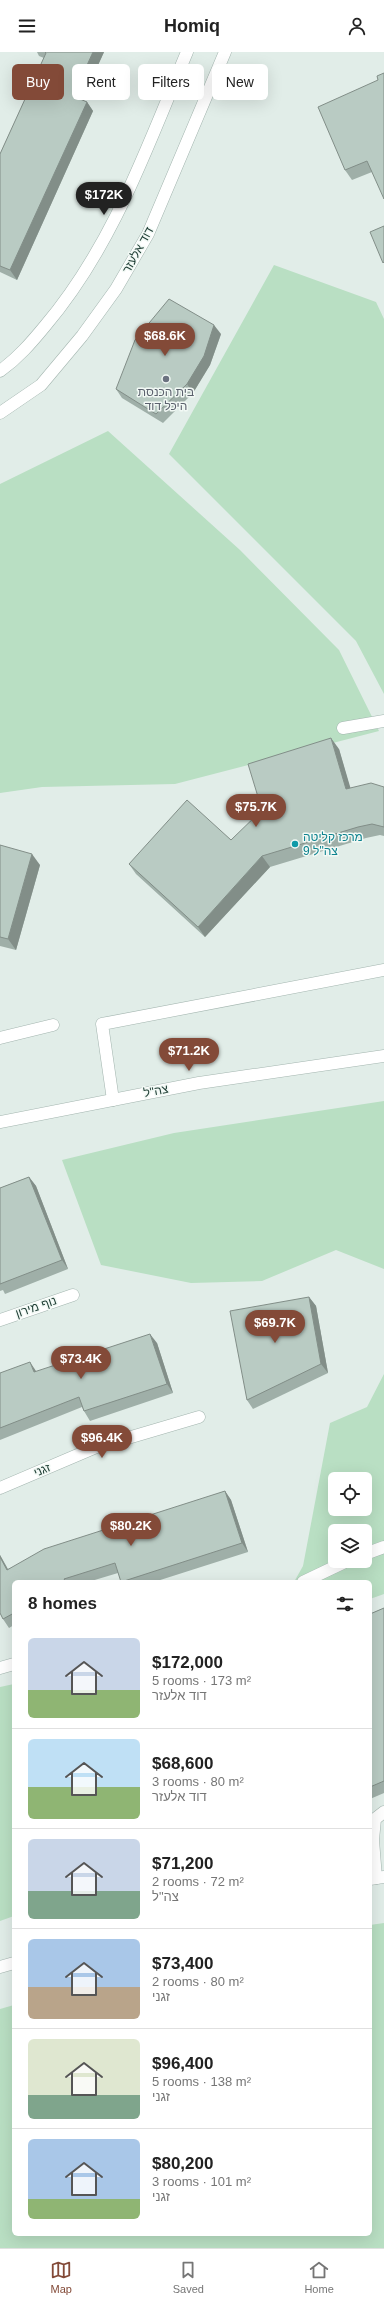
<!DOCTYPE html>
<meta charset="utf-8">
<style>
body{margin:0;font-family:Arial,"Noto Sans Hebrew",sans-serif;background:#f6f6f6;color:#222;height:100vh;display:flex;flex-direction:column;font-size:15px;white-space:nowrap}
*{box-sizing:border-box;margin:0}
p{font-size:13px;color:#767676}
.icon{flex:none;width:22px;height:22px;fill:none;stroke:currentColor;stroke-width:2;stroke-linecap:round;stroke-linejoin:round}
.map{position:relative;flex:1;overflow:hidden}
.sheet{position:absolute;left:12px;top:1528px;width:360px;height:656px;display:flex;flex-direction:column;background:#fff;border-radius:6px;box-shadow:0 4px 16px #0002}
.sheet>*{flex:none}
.hud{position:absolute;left:12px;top:12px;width:360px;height:36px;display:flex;gap:8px}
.controls{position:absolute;left:328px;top:1420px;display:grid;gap:8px}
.controls a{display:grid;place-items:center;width:44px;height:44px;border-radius:6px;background:#fff;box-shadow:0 4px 16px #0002;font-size:20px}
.price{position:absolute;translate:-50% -34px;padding:0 9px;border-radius:14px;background:#834a38;color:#fff;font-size:13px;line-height:26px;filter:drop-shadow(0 1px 2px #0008)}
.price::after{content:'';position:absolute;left:50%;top:24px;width:12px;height:9px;margin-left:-6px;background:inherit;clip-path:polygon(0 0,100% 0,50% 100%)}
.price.selected{background:#222;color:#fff}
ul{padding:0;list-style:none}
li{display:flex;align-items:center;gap:12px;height:100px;padding:0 16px}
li+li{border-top:1px solid #e0e0e0}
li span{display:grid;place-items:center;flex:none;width:112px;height:80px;border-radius:6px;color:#555}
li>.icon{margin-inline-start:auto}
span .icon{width:48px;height:48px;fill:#fffc;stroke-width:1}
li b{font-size:17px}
h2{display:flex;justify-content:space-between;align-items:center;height:48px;padding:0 16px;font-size:17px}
.tag{padding:0 14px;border-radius:6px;background:#fff;box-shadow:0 4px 16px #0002;font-size:14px;line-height:36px}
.tag.selected{background:#834a38;color:#fff}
header{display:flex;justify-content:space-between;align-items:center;height:52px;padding:0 16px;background:#fff;font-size:18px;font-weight:800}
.tabs{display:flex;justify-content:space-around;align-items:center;height:56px;border-top:1px solid #e0e0e0;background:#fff;font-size:11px;color:#767676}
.tabs a{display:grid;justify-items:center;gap:2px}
.tabs .selected{color:#834a38}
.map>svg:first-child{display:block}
</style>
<header><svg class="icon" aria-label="menu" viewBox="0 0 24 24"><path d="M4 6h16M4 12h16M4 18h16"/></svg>Homiq<svg class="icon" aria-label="person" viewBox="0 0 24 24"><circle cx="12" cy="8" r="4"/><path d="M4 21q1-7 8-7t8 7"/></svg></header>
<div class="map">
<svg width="384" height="2196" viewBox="0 0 384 2196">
<rect width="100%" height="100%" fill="#e1ede8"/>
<g fill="#b9dfc3" fill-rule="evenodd">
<polygon points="274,213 376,250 384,267 384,642 356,589 169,402"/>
<polygon points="108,379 240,498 339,598 379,679 175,732 42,735 0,741 0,432"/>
<polygon points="384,1049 384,1217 336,1198 262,1229 191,1231 101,1213 62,1108 174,1081"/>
<path d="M 384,1322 L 384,1542 L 370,1547 L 370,1530 L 294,1530 L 303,1514 L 330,1371 L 367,1355 ZM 335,1427 L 365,1427 L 365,1457 L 335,1457 ZM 335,1479 L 365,1479 L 365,1509 L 335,1509 Z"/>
<polygon points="14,1632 14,1864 0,1869 0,1635"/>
<polygon points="384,1871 384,2196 0,2196 0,1957 14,1953 14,2182 370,2182 370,1873"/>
</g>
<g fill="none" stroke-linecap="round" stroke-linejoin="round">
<defs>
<g id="service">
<polyline points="343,676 384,669"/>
<polyline points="0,986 53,973"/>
<polyline points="113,1048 102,972 384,918"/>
<polyline points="365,1502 384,1495"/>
<polyline points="303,1530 347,1509"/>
<polyline points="0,1616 14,1612"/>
<polyline points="376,1826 373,1788 375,1767 384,1760"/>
</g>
<g id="minor">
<polyline points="0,1268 73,1243"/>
<polyline points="0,1436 94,1396 199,1365"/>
<polyline points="370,1827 384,1825"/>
<polyline points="0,1915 14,1911"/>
</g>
<g id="tertiary">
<path d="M 0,319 C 18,306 31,291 45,274 C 113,194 147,95 187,0"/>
<polyline points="0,361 41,333 82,284 116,237 148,182 225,0"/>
<polyline points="0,1070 199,1031 384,1004"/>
</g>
</defs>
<use href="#service" stroke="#a3b5af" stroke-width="13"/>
<use href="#minor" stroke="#a3b5af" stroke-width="13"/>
<use href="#tertiary" stroke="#a3b5af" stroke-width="13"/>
<use href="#service" stroke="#fff" stroke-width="12"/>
<use href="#minor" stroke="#fff" stroke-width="12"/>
<use href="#tertiary" stroke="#fff" stroke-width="12"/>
</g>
<g fill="#9fafa8">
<polygon points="37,0 104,0 82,48 87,50 93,59 17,228 0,220 0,102 44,6 39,4"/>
<polygon points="378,28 372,120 352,128 345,118"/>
<polygon points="221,282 210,313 193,341 163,371 122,346 116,337"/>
<polygon points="339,697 350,736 384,735 384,784 380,783 366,786 270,815 205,885 136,822 129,812 231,788"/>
<polygon points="0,793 40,813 16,898 0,894"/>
<polygon points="29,1125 36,1134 68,1217 5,1242 3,1238 0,1239 0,1136"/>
<polygon points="309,1245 316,1254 328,1321 253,1357 247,1348"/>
<polygon points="157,1291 173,1341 90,1369 84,1359 82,1355 0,1388 0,1321 36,1320"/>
<polygon points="225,1439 231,1448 248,1500 154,1530 122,1530 118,1521 88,1530 14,1530 14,1573 9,1576 3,1567 0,1561 0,1503 8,1517"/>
<polygon points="384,1556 384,1741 370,1747 370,1562"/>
</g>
<g fill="#828e88">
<polygon points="93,0 104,0 80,53 73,44"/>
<polygon points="87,50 93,59 17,228 10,218"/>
<polygon points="214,273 221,282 210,313 193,341 187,332"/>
<polygon points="331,686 339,697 354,748 346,737"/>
<polygon points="32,802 40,813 16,898 8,887"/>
<polygon points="262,804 270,815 205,885 198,875"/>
<polygon points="29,1125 36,1134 68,1217 62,1208"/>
<polygon points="309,1245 316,1254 328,1321 321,1312"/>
<polygon points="150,1282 157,1291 173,1341 167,1332"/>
<polygon points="30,1310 36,1319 40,1330 34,1320"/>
<polygon points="225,1439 231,1448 248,1500 242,1491"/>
<polygon points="0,1503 13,1527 7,1518 0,1505"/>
</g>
<g fill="#b9cbc3" stroke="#828e88">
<polygon points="45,0 93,0 73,44 87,50 10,218 0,214 0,102 46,1"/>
<polygon points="384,21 384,147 367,109 345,118 318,55 378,28 377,24"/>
<polygon points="384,174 384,210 383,211 370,180"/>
<polygon points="169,247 214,273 204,304 187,332 156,362 116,337 135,288"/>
<polygon points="331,686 346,737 371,731 384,735 384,775 372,772 358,775 262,804 198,875 129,812 187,748 231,788 262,758 248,712"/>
<polygon points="0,793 32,802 8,887 0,885"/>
<polygon points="29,1125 62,1208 0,1232 0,1136"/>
<polygon points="309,1245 321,1312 247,1348 230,1259"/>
<polygon points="150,1282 167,1332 84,1359 79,1345 0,1376 0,1321 30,1310 34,1320"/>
<polygon points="225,1439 242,1491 121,1530 115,1511 64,1527 66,1530 14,1530 14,1561 3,1567 0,1561 0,1505 7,1518 44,1497"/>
<polygon points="384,1556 384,1729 370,1735 370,1562"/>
</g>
<circle fill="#6b7280" stroke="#f2f9f5" stroke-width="1.5" cx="166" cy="327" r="4"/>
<circle fill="#0f9aa8" stroke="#f2f9f5" stroke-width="1.5" cx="295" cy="792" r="4"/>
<g text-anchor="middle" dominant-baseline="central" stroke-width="3" stroke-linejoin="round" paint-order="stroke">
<g font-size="12" fill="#203f36" stroke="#f2f9f5">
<text transform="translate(138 198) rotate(-61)">דוד אלעזר</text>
<text transform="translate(156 1039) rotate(-11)">צה"ל</text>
<text transform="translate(36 1255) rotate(-19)">נוף מירון</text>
<text transform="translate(42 1418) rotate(-23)">זגני</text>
</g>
<g font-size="12" fill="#5b616d" stroke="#f2f9f5">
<text x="166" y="340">בית הכנסת<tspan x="166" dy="14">היכל דוד</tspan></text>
</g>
<g font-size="12" fill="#0d838f" stroke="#f2f9f5" text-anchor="start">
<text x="303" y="785">מרכז קליטה<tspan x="303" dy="14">צה"ל 9</tspan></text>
</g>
</g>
</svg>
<div class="controls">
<a><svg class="icon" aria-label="locate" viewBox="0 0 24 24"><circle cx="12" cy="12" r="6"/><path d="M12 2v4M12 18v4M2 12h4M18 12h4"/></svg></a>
<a><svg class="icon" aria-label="layers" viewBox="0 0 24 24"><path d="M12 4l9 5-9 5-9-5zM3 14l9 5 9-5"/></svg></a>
</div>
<b class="price selected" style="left:104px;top:164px">$172K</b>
<b class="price" style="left:165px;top:305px">$68.6K</b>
<b class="price" style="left:256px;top:776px">$75.7K</b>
<b class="price" style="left:189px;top:1020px">$71.2K</b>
<b class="price" style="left:275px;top:1292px">$69.7K</b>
<b class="price" style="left:81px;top:1328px">$73.4K</b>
<b class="price" style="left:102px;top:1407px">$96.4K</b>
<b class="price" style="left:131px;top:1495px">$80.2K</b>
<div class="hud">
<a class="tag selected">Buy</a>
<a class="tag">Rent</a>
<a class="tag">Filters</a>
<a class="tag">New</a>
</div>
<section class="sheet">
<h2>8 homes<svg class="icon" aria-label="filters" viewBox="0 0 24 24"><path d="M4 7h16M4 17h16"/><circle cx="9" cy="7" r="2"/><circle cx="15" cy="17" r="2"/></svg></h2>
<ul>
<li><span style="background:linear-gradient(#c9d6e8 65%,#8fb573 0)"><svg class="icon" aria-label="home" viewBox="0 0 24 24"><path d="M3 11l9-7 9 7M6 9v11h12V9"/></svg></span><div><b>$172,000</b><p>5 rooms · 173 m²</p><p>דוד אלעזר</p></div></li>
<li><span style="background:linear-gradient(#bfe0f5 60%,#8fb573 0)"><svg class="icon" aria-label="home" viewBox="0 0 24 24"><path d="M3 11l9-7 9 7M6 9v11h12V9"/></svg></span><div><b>$68,600</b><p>3 rooms · 80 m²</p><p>דוד אלעזר</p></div></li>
<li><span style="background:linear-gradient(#c9d6e8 65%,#7fa58c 0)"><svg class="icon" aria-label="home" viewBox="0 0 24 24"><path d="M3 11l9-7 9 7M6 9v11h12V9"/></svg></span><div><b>$71,200</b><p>2 rooms · 72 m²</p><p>צה&quot;ל</p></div></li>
<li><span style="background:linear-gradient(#a9c7e8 60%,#b9a48a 0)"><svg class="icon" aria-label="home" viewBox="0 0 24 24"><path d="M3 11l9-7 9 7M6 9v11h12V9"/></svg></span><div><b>$73,400</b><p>2 rooms · 80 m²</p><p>זגני</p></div></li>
<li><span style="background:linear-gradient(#dfe7d0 70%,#7fa58c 0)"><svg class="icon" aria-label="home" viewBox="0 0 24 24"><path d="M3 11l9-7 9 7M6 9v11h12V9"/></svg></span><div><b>$96,400</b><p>5 rooms · 138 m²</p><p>זגני</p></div></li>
<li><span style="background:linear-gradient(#a9c7e8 75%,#8fb573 0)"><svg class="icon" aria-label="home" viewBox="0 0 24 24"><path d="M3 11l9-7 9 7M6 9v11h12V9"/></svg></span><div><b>$80,200</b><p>3 rooms · 101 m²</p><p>זגני</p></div></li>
</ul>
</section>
</div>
<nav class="tabs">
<a class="selected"><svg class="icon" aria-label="map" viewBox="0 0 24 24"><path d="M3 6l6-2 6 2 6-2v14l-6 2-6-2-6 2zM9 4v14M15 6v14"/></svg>Map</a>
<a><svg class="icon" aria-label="saved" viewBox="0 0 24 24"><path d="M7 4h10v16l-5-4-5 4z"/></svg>Saved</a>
<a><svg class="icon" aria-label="home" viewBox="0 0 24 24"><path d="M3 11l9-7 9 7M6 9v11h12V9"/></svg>Home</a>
</nav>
